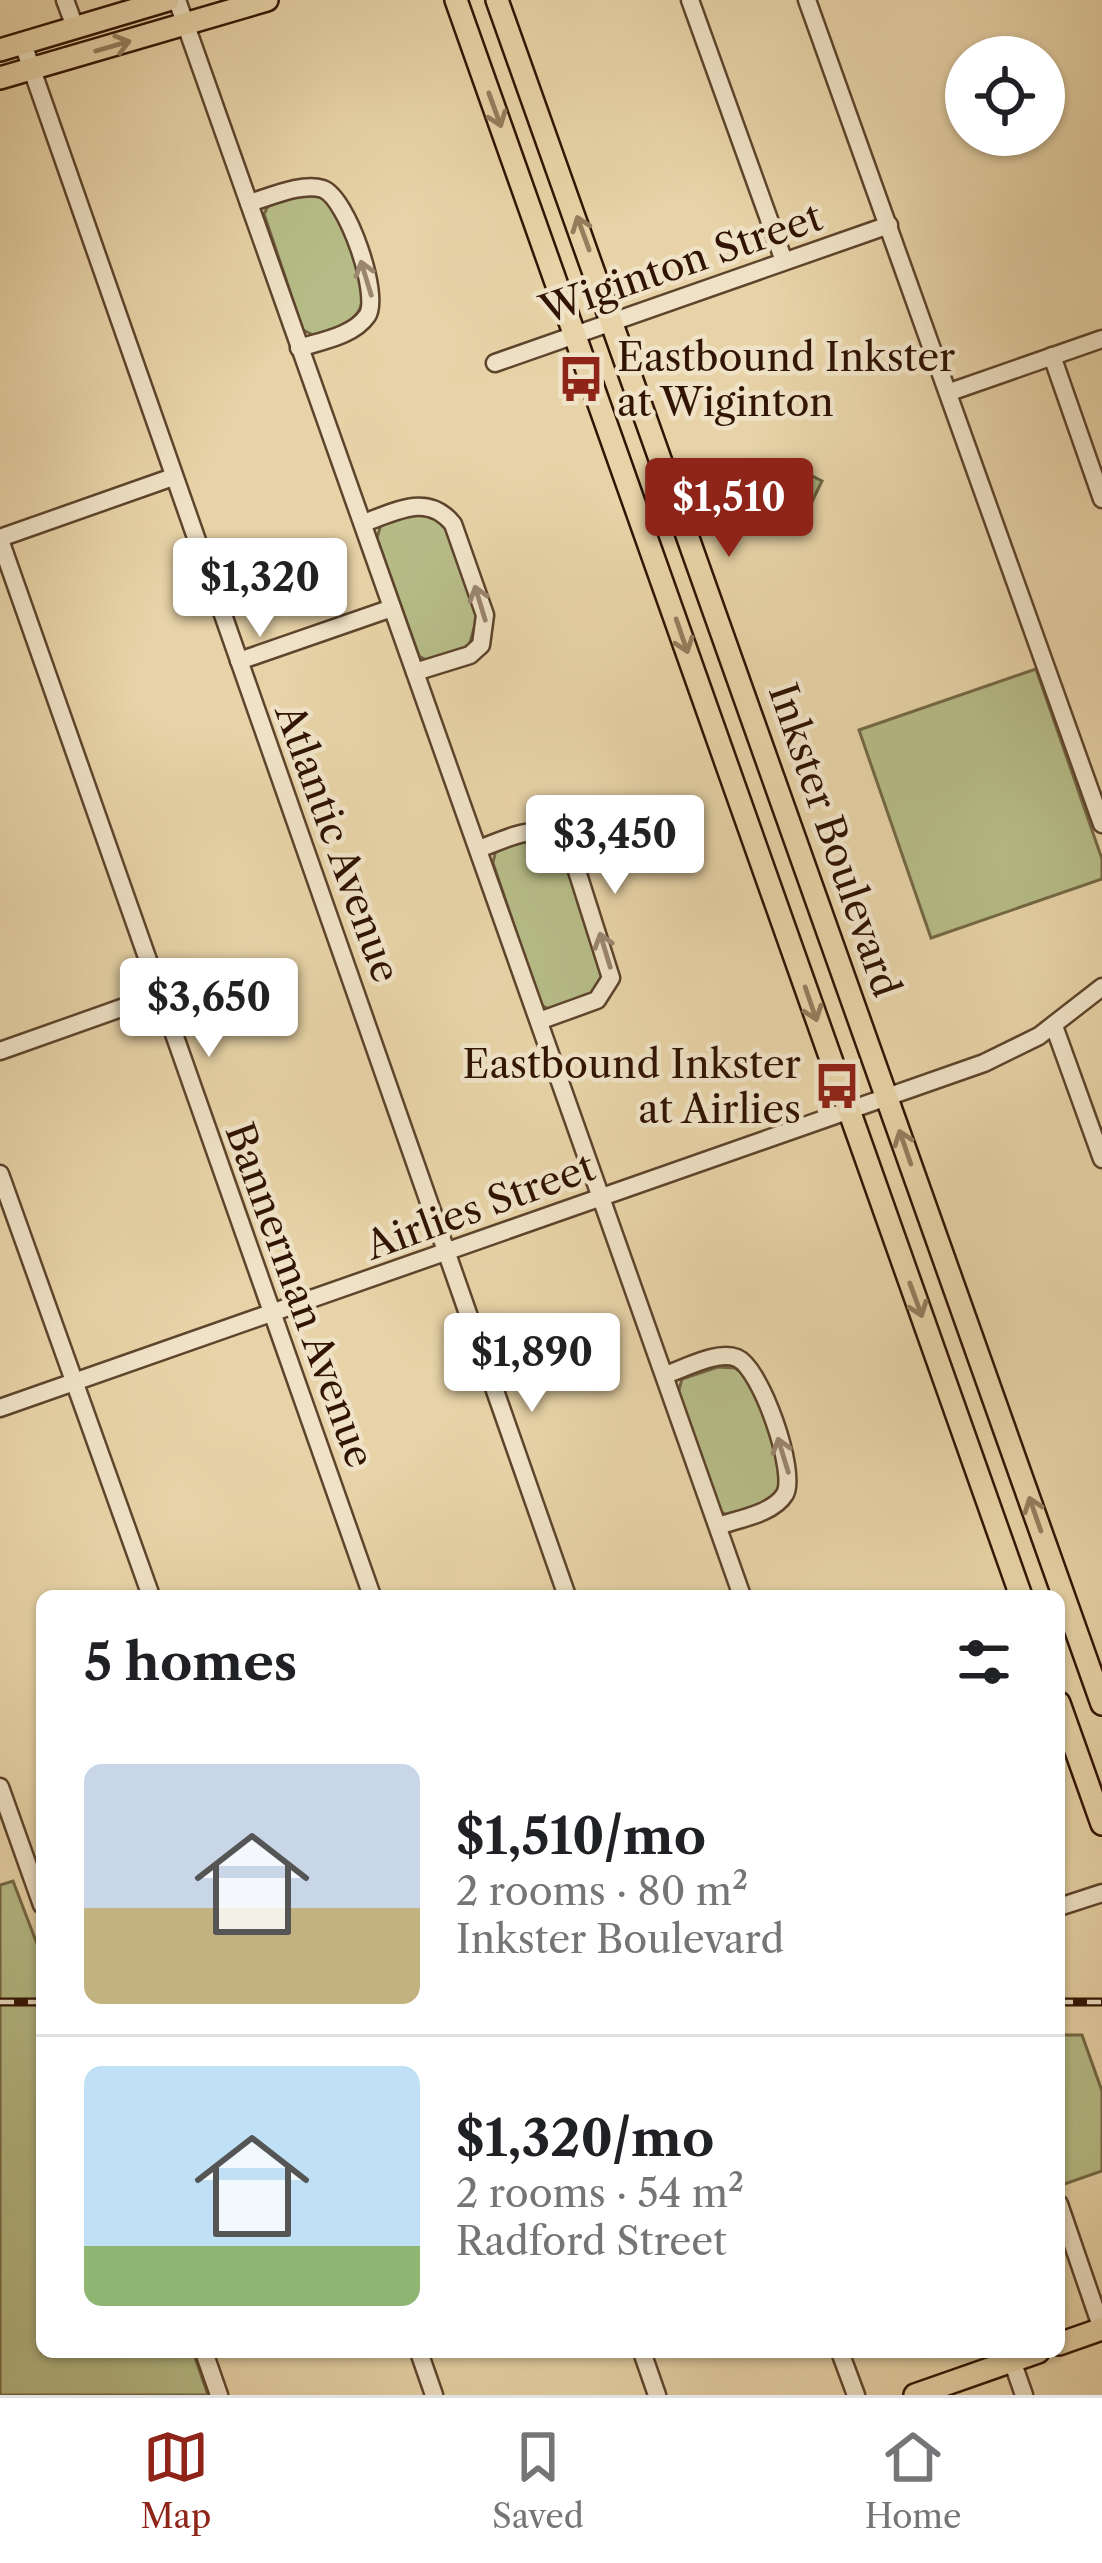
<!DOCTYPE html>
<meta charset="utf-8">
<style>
body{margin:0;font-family:"Libre Caslon Text",serif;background:#f2f2f2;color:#202124;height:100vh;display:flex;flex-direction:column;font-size:45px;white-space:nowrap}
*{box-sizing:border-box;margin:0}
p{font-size:39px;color:#757577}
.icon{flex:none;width:66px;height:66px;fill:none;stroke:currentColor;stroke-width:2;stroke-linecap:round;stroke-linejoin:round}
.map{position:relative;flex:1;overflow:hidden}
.sheet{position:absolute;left:36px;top:1590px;width:1029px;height:768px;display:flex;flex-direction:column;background:#fff;border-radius:18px;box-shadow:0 3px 9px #0004}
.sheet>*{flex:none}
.controls{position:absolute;left:945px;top:36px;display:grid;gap:24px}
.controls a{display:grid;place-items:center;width:120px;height:120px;border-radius:50%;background:#fff;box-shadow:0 3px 9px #0004;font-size:60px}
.price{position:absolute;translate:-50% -102px;padding:0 27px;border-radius:12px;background:#fff;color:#222;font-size:39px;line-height:78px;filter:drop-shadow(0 3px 6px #0008)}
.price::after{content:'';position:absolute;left:50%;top:72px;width:36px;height:27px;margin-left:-18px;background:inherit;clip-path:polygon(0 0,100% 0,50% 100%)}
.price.selected{background:#8f2418;color:#fff}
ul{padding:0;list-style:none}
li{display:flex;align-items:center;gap:36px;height:300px;padding:0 48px}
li+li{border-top:3px solid #e0e0e0}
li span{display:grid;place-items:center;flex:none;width:336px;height:240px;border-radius:18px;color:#555}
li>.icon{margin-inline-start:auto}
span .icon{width:144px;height:144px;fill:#fffc;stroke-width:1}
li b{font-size:51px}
h2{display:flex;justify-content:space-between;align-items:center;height:144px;padding:0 48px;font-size:51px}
.tabs{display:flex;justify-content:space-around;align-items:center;height:168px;border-top:3px solid #e0e0e0;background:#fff;font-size:33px;color:#757577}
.tabs a{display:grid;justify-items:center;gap:6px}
.tabs .selected{color:#8f2418}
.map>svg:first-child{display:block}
</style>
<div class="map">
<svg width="1102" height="2395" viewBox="0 0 1102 2395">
<rect width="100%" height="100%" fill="#e7d3a7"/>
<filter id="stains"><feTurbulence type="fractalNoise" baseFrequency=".00167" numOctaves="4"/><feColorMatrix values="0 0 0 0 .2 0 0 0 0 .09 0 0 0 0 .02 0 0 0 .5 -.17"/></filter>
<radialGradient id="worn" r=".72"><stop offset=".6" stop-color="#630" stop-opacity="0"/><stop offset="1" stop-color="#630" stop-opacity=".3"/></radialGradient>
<g fill="#b6bc87" stroke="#746845" stroke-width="3">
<path d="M 304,194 L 321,195 C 338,213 344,230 352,253 C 370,304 369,321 313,335 L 303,330 L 264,214 L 268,206 Z"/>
<polygon points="786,463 822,481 807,512 777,499 773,489"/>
<polygon points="417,511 446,522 479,611 469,646 428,661 419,656 377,538 381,524"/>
<polygon points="1036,669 1102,859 1102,879 931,938 859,730"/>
<polygon points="532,837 562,847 603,978 592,995 551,1010 541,1005 493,863 496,849"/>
<path d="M 718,1367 L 735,1368 L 747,1377 C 761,1403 795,1472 773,1497 C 764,1508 743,1512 729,1517 L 720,1511 L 678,1393 L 682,1379 Z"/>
<polygon points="13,1881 42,1957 42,2352 193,2352 208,2395 0,2395 0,1885"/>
<polygon points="1059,2035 1082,2035 1102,2091 1102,2171 1059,2186"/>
</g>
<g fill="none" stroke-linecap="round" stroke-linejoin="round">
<defs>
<g id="minor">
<polyline points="65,0 75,27"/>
<polyline points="177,0 742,1596"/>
<polyline points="690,0 784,261"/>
<polyline points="807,0 1102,824"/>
<polyline points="23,44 567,1596"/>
<path d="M 249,203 C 270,197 302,182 323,189 C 347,198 381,296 367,316 C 353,336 321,341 299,348"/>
<polyline points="1052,356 1102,499"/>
<polyline points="495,363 889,225"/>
<polyline points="950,392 1102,339"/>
<path d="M 363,523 C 396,512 427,492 453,524 L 485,615 L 481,645 L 470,655 L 415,672"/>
<polyline points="0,538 173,477"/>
<polyline points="0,540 372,1596"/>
<polyline points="239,661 392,608"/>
<path d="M 478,849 C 514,837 543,816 571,852 L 611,978 L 597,1000 L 539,1021"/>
<polyline points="1054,1026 1102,1159"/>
<polyline points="0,1051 158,995"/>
<polyline points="0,1174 151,1596"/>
<path d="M 665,1375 C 684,1369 717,1350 737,1358 C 761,1368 797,1472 785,1494 C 773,1514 738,1519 718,1526"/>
<polyline points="0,1408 984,1063 1039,1036 1102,987"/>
<polyline points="0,1787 42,1905"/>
<polyline points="1059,1907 1102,1893"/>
<polyline points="1059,2204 1102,2329"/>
<polyline points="204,2352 219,2395"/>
<polyline points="419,2352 434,2395"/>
<polyline points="642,2352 657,2395"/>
<polyline points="840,2352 856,2395"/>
<polyline points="1009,2352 1024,2395"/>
</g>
<g id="major">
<polyline points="456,0 1021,1596"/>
<polyline points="497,0 1102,1704"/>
<polyline points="0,50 168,0"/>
<polyline points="0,78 267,0"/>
<polyline points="1059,1703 1102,1824"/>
<polyline points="1059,2344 1102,2329"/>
<polyline points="915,2395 1038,2352"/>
</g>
</defs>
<use href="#minor" stroke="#5e442c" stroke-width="21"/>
<use href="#major" stroke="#311403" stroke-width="26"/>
<use href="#minor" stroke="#efe2c6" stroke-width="16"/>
<use href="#major" stroke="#e7d3a7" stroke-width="21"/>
<defs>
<g id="rail">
<polyline points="0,2002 42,2002"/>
<polyline points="1059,2002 1102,2002"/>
</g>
</defs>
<use href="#rail" stroke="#311403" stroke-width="9"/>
<use href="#rail" stroke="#efe2c6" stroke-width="4.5" stroke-dasharray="14" stroke-linecap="butt"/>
</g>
<defs><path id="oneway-shaft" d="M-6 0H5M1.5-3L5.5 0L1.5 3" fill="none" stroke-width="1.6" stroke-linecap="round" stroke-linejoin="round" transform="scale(3)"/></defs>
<g stroke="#957d5d">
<use href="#oneway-shaft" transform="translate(113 46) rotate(-16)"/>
<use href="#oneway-shaft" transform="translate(495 110) rotate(70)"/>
<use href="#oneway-shaft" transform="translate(583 233) rotate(-110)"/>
<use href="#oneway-shaft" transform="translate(682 636) rotate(71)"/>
<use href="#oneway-shaft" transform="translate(811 1004) rotate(71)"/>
<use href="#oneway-shaft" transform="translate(905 1147) rotate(-109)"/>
<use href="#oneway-shaft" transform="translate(916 1300) rotate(70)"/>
<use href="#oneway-shaft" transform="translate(1035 1514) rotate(-109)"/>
</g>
<g stroke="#9a856e">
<use href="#oneway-shaft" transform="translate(366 278) rotate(-107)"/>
<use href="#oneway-shaft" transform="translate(480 603) rotate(-107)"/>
<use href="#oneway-shaft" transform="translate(605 950) rotate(-107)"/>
<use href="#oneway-shaft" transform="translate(783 1455) rotate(-107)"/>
</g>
<defs>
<symbol id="bus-bare" viewBox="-9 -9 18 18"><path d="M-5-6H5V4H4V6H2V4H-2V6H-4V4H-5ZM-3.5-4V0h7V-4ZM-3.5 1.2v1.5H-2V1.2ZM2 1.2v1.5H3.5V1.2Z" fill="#8f2418" stroke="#efe2c6" stroke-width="2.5" paint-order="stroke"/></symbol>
</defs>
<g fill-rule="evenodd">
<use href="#bus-bare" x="548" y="346" width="66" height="66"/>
<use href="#bus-bare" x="804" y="1053" width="66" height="66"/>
</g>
<g text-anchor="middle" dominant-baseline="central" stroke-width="9" stroke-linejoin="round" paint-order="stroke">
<g font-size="39" fill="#311403" stroke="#efe2c6">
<text transform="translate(681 263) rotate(-19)">Wiginton Street</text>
<text transform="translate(835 840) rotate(71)">Inkster Boulevard</text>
<text transform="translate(338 843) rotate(70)">Atlantic Avenue</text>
<text transform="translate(480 1206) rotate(-20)">Airlies Street</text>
<text transform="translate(300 1295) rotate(70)">Bannerman Avenue</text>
</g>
<g font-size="39" fill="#311403" stroke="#efe2c6" text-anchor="start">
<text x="617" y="357">Eastbound Inkster<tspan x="617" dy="45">at Wiginton</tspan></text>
<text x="801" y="1064" text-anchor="end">Eastbound Inkster<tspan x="801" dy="45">at Airlies</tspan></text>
</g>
</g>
<rect width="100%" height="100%" filter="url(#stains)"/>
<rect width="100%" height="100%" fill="url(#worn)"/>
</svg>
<div class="controls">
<a><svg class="icon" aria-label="locate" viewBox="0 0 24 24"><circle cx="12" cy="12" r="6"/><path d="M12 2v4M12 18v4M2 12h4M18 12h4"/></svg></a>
</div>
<b class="price selected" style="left:729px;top:560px">$1,510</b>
<b class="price" style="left:260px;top:640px">$1,320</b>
<b class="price" style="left:615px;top:897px">$3,450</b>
<b class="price" style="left:209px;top:1060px">$3,650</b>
<b class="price" style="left:532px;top:1415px">$1,890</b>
<section class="sheet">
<h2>5 homes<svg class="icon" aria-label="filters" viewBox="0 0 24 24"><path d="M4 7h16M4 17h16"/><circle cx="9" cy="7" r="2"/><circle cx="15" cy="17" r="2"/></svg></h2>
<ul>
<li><span style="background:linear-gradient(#c9d6e8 60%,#c2b280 0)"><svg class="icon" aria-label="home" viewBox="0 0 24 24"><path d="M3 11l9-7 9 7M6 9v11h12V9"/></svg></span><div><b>$1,510/mo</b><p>2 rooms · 80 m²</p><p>Inkster Boulevard</p></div></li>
<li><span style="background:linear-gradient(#bfe0f5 75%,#8fb573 0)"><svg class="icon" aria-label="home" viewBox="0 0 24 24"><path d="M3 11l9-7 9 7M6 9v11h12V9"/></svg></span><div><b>$1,320/mo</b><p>2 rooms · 54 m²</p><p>Radford Street</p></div></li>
</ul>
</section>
</div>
<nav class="tabs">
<a class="selected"><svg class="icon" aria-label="map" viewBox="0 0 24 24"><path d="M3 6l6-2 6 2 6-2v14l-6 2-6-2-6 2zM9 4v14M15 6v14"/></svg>Map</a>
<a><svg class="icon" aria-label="saved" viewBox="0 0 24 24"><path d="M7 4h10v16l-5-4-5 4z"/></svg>Saved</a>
<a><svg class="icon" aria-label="home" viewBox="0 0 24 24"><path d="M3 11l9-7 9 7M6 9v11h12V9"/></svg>Home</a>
</nav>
